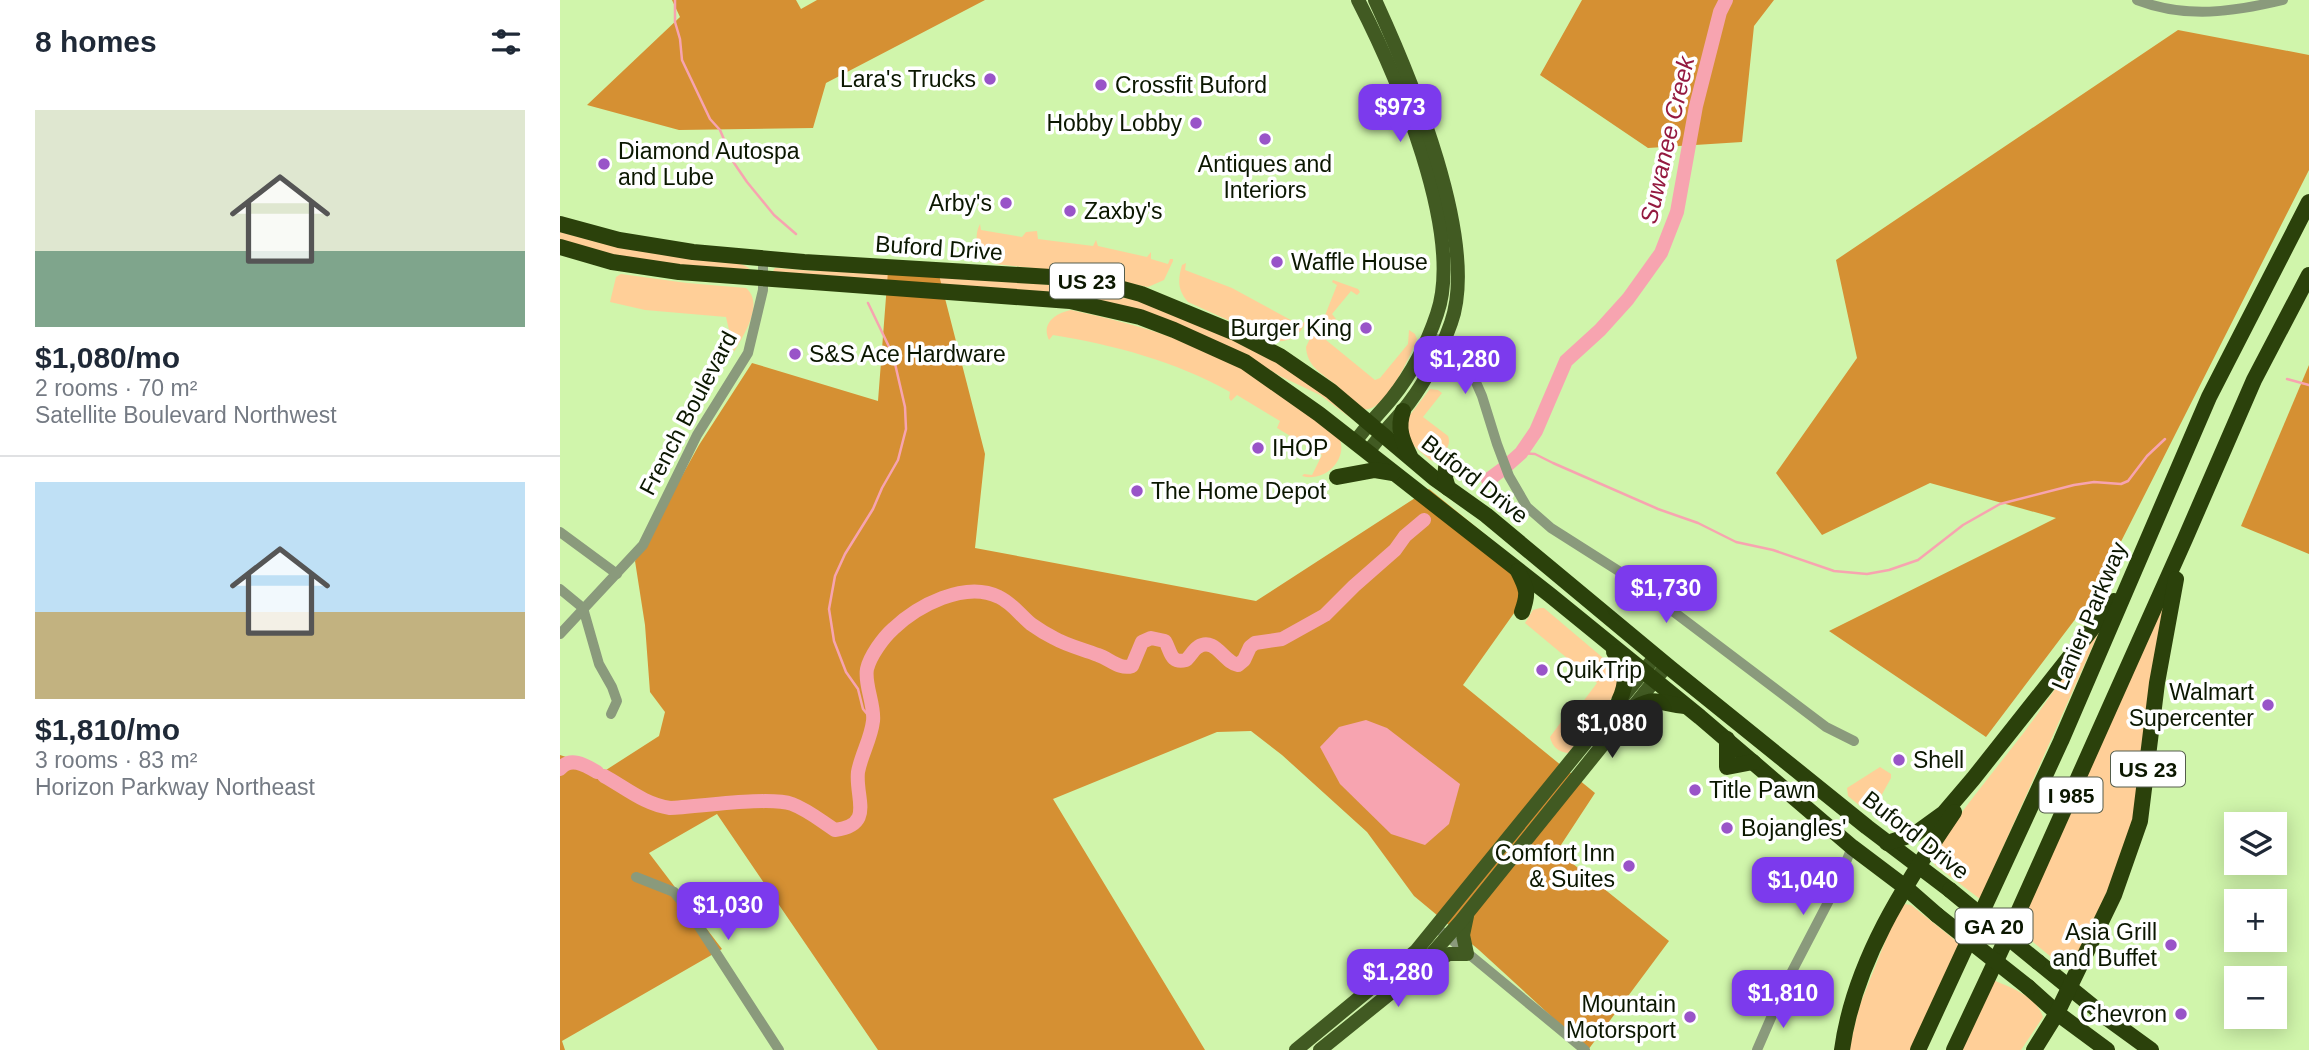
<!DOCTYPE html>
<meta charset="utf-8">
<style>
body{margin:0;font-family:Helvetica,sans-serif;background:#f2f2f3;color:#1f2937;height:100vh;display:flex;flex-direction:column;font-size:26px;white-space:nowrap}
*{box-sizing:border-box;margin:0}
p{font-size:23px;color:#747a83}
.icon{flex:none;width:38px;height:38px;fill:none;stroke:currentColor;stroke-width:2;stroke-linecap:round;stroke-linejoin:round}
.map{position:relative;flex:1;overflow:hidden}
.sheet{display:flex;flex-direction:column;background:#fff;width:560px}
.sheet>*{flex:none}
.buttons{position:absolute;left:1664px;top:812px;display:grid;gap:14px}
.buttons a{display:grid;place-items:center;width:63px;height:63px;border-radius:0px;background:#fff;box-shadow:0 4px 18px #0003;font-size:35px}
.price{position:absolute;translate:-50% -60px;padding:0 16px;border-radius:14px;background:#7c3aed;color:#fff;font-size:23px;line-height:46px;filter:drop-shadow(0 2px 4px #0008)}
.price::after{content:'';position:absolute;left:50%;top:42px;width:21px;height:16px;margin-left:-10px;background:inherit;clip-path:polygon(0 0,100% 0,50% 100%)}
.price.active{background:#222;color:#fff}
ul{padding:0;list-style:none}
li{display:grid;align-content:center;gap:14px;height:371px;padding:0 35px}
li+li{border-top:2px solid #e0e1e3}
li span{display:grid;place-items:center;height:217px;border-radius:0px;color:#555}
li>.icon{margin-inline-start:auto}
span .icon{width:126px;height:126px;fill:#fffc;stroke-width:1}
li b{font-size:30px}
h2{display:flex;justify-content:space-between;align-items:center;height:84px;padding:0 35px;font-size:30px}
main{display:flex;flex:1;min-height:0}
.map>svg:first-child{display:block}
</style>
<main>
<section class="sheet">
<h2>8 homes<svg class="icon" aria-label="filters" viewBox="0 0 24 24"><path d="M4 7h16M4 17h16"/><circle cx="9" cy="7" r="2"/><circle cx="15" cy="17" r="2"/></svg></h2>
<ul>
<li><span style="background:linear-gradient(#dfe7d0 65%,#7fa58c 0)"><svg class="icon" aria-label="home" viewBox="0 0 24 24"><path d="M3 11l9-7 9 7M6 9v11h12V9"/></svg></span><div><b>$1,080/mo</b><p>2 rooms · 70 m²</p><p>Satellite Boulevard Northwest</p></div></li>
<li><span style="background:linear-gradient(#bfe0f5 60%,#c2b280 0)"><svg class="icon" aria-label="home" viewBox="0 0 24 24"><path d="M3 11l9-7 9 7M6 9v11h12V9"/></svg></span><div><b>$1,810/mo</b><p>3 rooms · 83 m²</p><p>Horizon Parkway Northeast</p></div></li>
</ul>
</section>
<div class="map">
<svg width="1749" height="1050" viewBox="0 0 1749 1050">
<rect width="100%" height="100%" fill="#d0f5ab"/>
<g fill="#ffcf98">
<path d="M 420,224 L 421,230 L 462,237 L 466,232 L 477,231 L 478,239 L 533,246 L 536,240 L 538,246 L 587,257 L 591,252 L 591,259 L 608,264 L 610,259 L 613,259 L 613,261 L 604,280 L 588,287 L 519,273 L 435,264 C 419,257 412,239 420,224 Z"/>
<path d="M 0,232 C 49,246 98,256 149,260 C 163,261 179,260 190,269 L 111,268 L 0,243 Z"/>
<path d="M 626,263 L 625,270 L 672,288 L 740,325 L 746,321 C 741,335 729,343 714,341 L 628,302 C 617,290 618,279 622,265 Z"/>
<polygon points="215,268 255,271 291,269 518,287 596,305 679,339 753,385 796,422 760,395 720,376 688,357 582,313 221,276 213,271"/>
<path d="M 61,274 L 127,283 L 186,288 C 205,304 183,336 174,352 L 166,317 L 85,310 L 50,302 L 56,277 Z"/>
<polygon points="773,280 798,289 800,292 797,295 791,291 772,314 776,319 770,324 758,319 759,317 764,318 777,285 772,282"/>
<path d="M 511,310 C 577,324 643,343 701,380 C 728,397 753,418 779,437 C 789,459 765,483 742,476 L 744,474 L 752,475 L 762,455 L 717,428 L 720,421 L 677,395 L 671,401 L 669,398 L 670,392 C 615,361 554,345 493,335 L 489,340 C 481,324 495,313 511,310 Z"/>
<path d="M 754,330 L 769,335 L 766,340 L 815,380 L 820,378 L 848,344 L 849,330 L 855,334 L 857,339 C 850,356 825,414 803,409 C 796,408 782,389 775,384 C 761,373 747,366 746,347 Z"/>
<path d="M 870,389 L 878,390 L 882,393 L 863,417 L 888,436 C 892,446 883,455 875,461 L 870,460 L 848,441 L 846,420 Z"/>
<polygon points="1613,575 1572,826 1562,859 1511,969 1507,970 1456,928"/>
<path d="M 980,608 L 984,608 L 1055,668 L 1060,682 C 1054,696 1044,714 1027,713 L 1019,707 L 1037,683 L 965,623 L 973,610 Z"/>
<path d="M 1539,631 L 1539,632 L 1420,899 L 1375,865 L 1371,858 C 1398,813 1433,773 1465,731 C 1490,698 1512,662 1539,631 Z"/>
<path d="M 1006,719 C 1014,720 1021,727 1023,735 L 1008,753 C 999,752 992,747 990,737 L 1001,722 Z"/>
<polygon points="1320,767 1331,774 1331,778 1315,807 1311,810 1305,810 1288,796 1287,788"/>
<polygon points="1344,904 1351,905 1400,944 1353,1050 1289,1050 1299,1007 1337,912"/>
<path d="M 1433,980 C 1452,988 1476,996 1483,1017 L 1461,1050 L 1402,1050 Z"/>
</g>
<g fill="#d59033">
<polygon points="112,0 236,0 241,9 257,0 425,0 266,83 253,128 119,130 27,105 120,17"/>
<polygon points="1022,0 1214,0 1194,26 1182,142 1088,148 980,75"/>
<polygon points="1618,30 1749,55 1749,170 1535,593 1426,737 1269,631 1496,518 1370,483 1262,535 1216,473 1297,358 1276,260"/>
<polygon points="328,271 379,275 425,454 415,548 696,601 869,489 979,578 903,685 1035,793 997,851 1109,941 1028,1050 919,950 854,896 807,832 722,755 691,731 657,732 493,799 645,1050 318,1050 157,814 89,853 162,949 2,1041 5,1050 0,1050 0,755 46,770 99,736 105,712 90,692 85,625 75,561 139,445 192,363 318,401"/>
<polygon points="1749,365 1749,554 1681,526"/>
</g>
<polygon fill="#f7a4b0" points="806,720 827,728 900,784 889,824 865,845 831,834 780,784 760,747 779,727"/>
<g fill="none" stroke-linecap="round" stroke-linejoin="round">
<g stroke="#f7a4b0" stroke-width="2.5">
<polyline points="115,0 115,22 120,39 122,60 150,119 160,130 174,163 187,182 214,215 236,234"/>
<polyline points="308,303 333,355 345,407 346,429 338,460 322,488 313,509 285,554 275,576 269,609 274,641 286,672 298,689 303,709 313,721"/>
<polyline points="1727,379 1749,385"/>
<polyline points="961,453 975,454 993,463 1098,509 1138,523 1176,542 1213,550 1274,571 1307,574 1329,570 1358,560 1403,525 1440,504 1514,485 1534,482 1561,484 1568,481 1587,456 1605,439"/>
</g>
<g stroke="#f7a4b0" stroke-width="14">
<polyline points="928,480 943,469 961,453 976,431 1006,361 1040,330 1068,299 1101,253 1117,212 1136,106 1160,12 1166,0"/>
<path d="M 0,769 C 10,756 25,765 37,772"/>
<path d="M 44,776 C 66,788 84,804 110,808 C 138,807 209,796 232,804 C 248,810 261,821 275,830 C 315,825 295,798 298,772 C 301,755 311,739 313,721 C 315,705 304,684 307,669 C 310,656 323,638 333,629 C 357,606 405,580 439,597 C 452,603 460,615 471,624 C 478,629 486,634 494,638 C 508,646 523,649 538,655 C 550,659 560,670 572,666 L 582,642 L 591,638 L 605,641 C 611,651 610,664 626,660 C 630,657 633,650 638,647 C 655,636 664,663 678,665 L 684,660 L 690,647 L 695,643 L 722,639 L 765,615 L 794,586 L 835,550 L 845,536 L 864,520"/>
</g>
<g stroke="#8a9a7c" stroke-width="10">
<path d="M 1577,0 C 1626,19 1673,12 1723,0"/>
<polyline points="877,339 904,355 922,396 937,444 949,476 967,507 991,528 1065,575 1266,727 1294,741"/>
<polyline points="0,532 57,574"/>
<polyline points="0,589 23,608"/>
<polyline points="23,608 39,664 52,687 57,701 51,714"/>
<polyline points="0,634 83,545 137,435 188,353 203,290 203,258"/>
<polyline points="76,877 114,892 127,908 219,1050"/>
<polyline points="876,927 1025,1050"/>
<polyline points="1197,1050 1227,981 1276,887 1292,847"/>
</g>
<g stroke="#415a22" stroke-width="14">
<path d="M 795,442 C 806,426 820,413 832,398 C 852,373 867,344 877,314 C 905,233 836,74 798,0"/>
<path d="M 808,452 C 820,435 836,420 849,403 C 867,379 881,351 891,323 C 920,242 850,76 815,0"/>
<polyline points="864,968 889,954 907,954 903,935 907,916"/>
<polyline points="736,1050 856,951 1096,656"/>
<polyline points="760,1050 854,974 901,921 1107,665"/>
</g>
<g stroke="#2b410b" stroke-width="16">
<polyline points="0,224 59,240 133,252 244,262 491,277 537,282 581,294 673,332 720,356 771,391 874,478 926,515 1110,668 1307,827 1390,890"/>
<polyline points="0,247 52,262 119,272 510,301 580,317 614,330 685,362 759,414 990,595 1140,717 1292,847 1345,887 1377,915"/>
<path d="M 843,411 C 837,428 842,440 850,456"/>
<polyline points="887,458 885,478 888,488"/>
<polyline points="777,477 815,470 833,473"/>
<path d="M 958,571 C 967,589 969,593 962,612"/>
<path d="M 1054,652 C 1067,669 1068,682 1059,701"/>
<path d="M 1068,712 C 1096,694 1095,703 1125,706"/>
<polyline points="1167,739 1167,767 1193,762"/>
<polyline points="1327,843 1355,834 1384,813 1413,779 1554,601"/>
<polyline points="1478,962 1547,1018 1591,1050"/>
<polyline points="1468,987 1497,1013 1547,1050"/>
<path d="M 1282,1050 C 1294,962 1345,884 1394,812"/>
<polyline points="1358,1050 1501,741 1649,397 1749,202"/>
<polyline points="1394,1050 1448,935 1625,539 1694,380 1749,275"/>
<polyline points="1474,1050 1497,1013 1554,895 1580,821 1597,683 1616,579"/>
</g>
<g stroke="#2b410b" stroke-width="16">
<polyline points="1390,890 1478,962"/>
<polyline points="1377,915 1468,987"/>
</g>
</g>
<g fill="#9954c8" stroke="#fff" stroke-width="2.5">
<circle cx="430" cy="79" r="7"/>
<circle cx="541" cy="85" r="7"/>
<circle cx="636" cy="123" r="7"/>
<circle cx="705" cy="139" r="7"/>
<circle cx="44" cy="164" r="7"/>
<circle cx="446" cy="203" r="7"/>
<circle cx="510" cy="211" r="7"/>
<circle cx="717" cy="262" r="7"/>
<circle cx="806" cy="328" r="7"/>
<circle cx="235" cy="354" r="7"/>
<circle cx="698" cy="448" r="7"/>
<circle cx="577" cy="491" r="7"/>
<circle cx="982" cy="670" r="7"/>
<circle cx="1708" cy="705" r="7"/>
<circle cx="1339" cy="760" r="7"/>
<circle cx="1135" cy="790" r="7"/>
<circle cx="1167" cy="828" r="7"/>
<circle cx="1069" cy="866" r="7"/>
<circle cx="1611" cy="945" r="7"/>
<circle cx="1621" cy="1014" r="7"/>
<circle cx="1130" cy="1017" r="7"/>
</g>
<g text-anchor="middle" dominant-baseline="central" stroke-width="7" stroke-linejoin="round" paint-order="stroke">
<g fill="#fff" stroke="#545d4c" stroke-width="2">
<rect x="490" y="263.5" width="74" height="35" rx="5"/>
<rect x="1551" y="751.5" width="74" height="35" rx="5"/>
<rect x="1479.5" y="777.5" width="63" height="35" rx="5"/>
<rect x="1395.5" y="908.5" width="77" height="35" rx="5"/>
</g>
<g font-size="21" font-weight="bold" fill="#0b1700">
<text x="527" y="281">US 23</text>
<text x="1588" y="769">US 23</text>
<text x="1511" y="795">I 985</text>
<text x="1434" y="926">GA 20</text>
</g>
<g font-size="23" fill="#0b1700" stroke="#fff" text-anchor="start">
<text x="416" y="79" text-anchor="end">Lara's Trucks</text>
<text x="555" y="85">Crossfit Buford</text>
<text x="622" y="123" text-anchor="end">Hobby Lobby</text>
<text x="58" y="151">Diamond Autospa<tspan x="58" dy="26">and Lube</tspan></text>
<text x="705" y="164" text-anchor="middle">Antiques and<tspan x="705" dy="26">Interiors</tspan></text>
<text x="432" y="203" text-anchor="end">Arby's</text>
<text x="524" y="211">Zaxby's</text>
<text x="731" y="262">Waffle House</text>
<text x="792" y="328" text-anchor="end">Burger King</text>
<text x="249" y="354">S&amp;S Ace Hardware</text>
<text x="712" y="448">IHOP</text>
<text x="591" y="491">The Home Depot</text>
<text x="996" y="670">QuikTrip</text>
<text x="1694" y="692" text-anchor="end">Walmart<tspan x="1694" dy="26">Supercenter</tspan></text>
<text x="1353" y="760">Shell</text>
<text x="1149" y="790">Title Pawn</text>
<text x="1181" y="828">Bojangles'</text>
<text x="1055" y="853" text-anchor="end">Comfort Inn<tspan x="1055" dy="26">&amp; Suites</tspan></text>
<text x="1597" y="932" text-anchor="end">Asia Grill<tspan x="1597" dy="26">and Buffet</tspan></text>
<text x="1116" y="1004" text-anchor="end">Mountain<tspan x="1116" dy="26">Motorsport</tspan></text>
<text x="1607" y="1014" text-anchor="end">Chevron</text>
</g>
<g font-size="23" fill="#0b1700" stroke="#fff">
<text transform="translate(379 248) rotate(4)">Buford Drive</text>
<text transform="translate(128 413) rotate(-62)">French Boulevard</text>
<text transform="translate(915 479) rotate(38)">Buford Drive</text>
<text transform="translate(1529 616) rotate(-67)">Lanier Parkway</text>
<text transform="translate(1356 835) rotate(38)">Buford Drive</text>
</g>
<g font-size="24" font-style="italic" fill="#94193f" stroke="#fff">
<text transform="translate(1107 140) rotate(-77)">Suwanee Creek</text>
</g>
</g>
</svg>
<div class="buttons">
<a><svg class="icon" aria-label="layers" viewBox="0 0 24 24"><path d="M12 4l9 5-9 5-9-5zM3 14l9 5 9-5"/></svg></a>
<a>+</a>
<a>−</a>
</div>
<b class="price" style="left:840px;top:144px">$973</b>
<b class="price" style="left:905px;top:396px">$1,280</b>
<b class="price" style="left:1106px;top:625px">$1,730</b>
<b class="price active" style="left:1052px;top:760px">$1,080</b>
<b class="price" style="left:1243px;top:917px">$1,040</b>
<b class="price" style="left:168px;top:942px">$1,030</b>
<b class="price" style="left:838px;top:1009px">$1,280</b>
<b class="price" style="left:1223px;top:1030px">$1,810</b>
</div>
</main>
